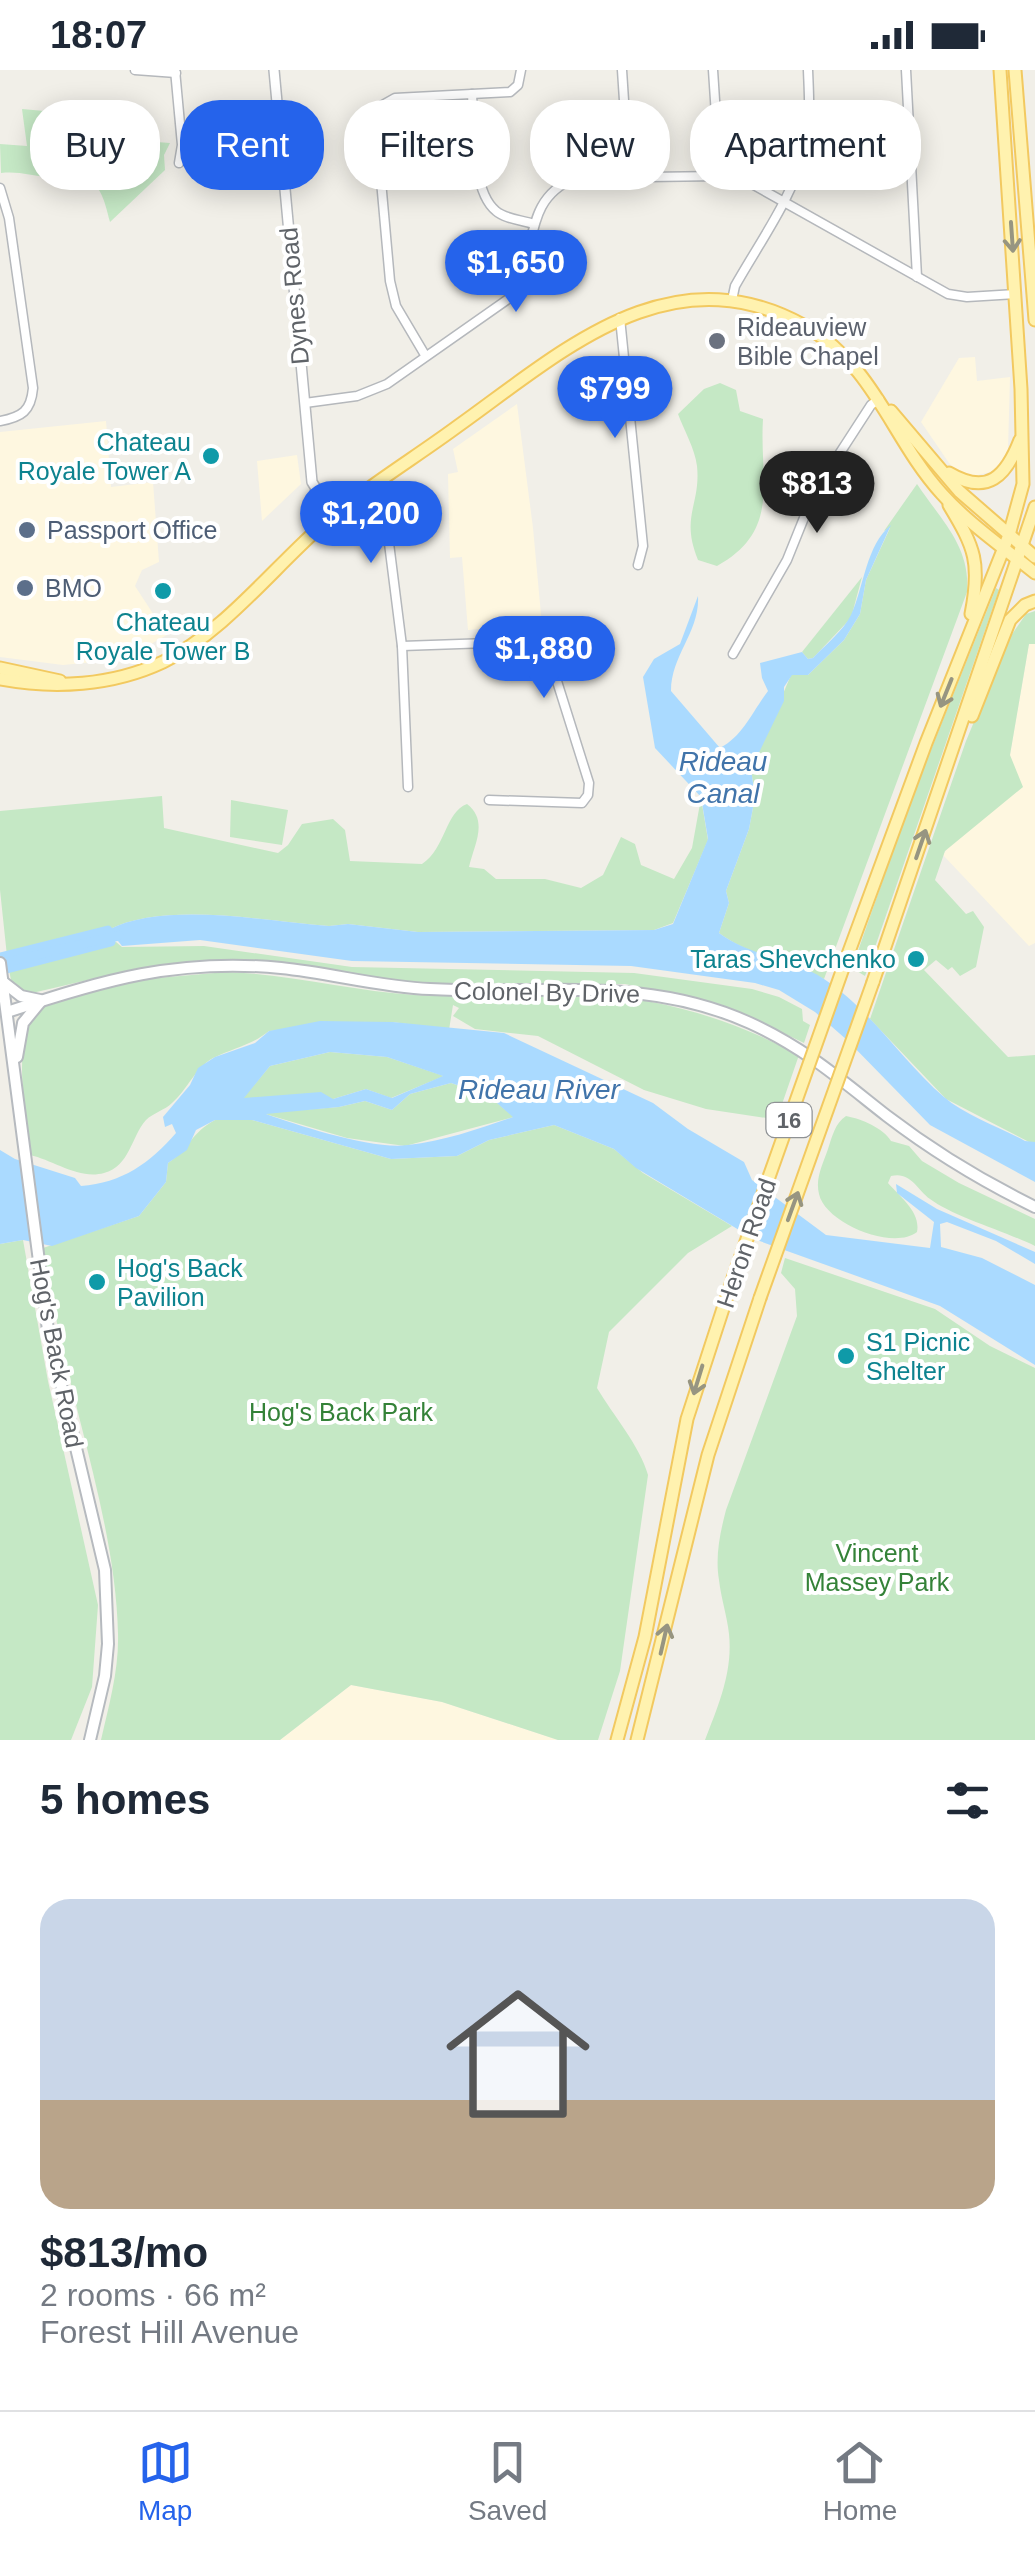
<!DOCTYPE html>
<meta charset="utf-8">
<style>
body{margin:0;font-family:Arial,sans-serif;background:#f2f2f3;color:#1f2937;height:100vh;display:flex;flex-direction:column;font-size:38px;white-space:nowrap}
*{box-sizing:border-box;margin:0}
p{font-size:32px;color:#747a83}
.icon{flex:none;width:55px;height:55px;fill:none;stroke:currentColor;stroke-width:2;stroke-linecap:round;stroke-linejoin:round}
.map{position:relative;height:1670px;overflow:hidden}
.panel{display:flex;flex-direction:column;background:#fff;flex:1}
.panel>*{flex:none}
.banner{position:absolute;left:30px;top:30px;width:975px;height:90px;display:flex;gap:20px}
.price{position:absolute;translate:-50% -85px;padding:0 22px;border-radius:35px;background:#2563eb;color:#fff;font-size:32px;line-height:65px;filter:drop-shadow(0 2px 5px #0008)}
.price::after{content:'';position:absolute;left:50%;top:60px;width:30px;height:22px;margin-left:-15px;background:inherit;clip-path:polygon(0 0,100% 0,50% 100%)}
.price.current{background:#222;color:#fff}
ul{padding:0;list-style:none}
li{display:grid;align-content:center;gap:20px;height:530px;padding:0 40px}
li span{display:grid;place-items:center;height:310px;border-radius:30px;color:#555}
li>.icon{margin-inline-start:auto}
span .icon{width:180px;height:180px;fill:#fffc;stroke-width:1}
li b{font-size:42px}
h2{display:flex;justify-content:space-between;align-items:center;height:120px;padding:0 40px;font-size:42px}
.chip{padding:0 35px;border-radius:40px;background:#fff;box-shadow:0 5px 25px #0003;font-size:35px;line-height:90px}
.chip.current{background:#2563eb;color:#fff}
.status{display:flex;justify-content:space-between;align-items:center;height:70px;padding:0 50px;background:#fff;direction:ltr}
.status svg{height:28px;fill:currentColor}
.tab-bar{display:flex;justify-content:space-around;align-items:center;height:140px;border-top:2px solid #e0e1e3;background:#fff;font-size:28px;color:#747a83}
.tab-bar a{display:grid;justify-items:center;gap:5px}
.tab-bar .current{color:#2563eb}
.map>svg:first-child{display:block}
</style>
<div class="status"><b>18:07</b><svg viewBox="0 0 49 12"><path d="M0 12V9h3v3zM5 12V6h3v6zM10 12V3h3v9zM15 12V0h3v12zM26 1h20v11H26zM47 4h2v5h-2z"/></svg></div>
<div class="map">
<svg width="1035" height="1670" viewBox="0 0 1035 1670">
<rect width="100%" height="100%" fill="#f1efe8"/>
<g fill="#fef7e0">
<polygon points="975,287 977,311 1010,307 1008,380 999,396 991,402 973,406 957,401 949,393 921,352 959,288"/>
<polygon points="517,334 533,458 543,566 498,557 468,560 462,487 450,488 448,404 458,402 453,379"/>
<polygon points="106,351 111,417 153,412 159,492 142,500 135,516 167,565 124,589 63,595 0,587 0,362"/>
<polygon points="297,385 301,414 262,451 257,391"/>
<polygon points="1029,574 1035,574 1035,873 1029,876 943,785 1010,685"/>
<polygon points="351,1615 442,1632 558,1670 280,1670"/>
</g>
<g fill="#c5e8c5">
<path d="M 22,39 L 132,49 L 130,70 L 170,73 L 164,85 L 165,100 L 110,152 C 99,105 93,109 49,107 C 32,106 19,101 1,103 L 0,74 L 27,76 Z"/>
<path d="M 720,313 L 736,320 L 740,341 L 763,349 C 759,410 782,460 717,496 L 698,490 C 680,446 701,435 697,396 C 695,379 684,360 678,344 L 704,319 Z"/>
<path d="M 917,414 C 941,450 971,477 967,522 L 824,909 C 791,892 748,885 719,863 L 729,833 L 726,821 L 749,759 L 755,727 L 751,699 L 791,605 L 808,605 L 844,570 L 860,544 L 866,510 L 890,458 L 884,461 Z"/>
<polygon points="862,507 851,548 813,588 808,589 802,582"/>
<polygon points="996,518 999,520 865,906 852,898 912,727"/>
<polygon points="1035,541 1035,574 1029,574 1010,685 1023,717 945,781 935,810 966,844 973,841 984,857 976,897 960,906 952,897 948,900 936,890 924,900 1008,987 1035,985 1035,1072 1029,1072 946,1029 870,949 966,671 1008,570 1026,544"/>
<path d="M 162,726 L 164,758 L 278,783 L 288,775 L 302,754 L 333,749 L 345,760 L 350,791 L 422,794 C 446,778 445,742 467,734 C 489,751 474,775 469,797 L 484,799 L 496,809 L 545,809 L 581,818 L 603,805 L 621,767 L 635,774 L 641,795 L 674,809 L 692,778 L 701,728 L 708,770 L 673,853 L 654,860 L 418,862 L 348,854 L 329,856 C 264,851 165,831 108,860 L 7,886 L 0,820 L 0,741 Z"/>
<polygon points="231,730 288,740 282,775 230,767"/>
<polygon points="116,872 122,877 204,876 352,897 634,903 752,919 779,927 802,939 803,951 810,955 804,973 742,943 707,931 625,914 416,913 230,890 139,898 28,924 12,915 9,900"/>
<path d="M 226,902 C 290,904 351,921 415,925 C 471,928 526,922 582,924 C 660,927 731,949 799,985 L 781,1037 L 773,1049 L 706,1039 L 644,1020 L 538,966 L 475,959 L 453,946 L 459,938 L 453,935 L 449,960 L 393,952 L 269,961 C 252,975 233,978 213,988 C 195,998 188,1019 172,1033 C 165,1040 153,1043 146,1050 C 131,1067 130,1096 104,1103 C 79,1110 53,1090 30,1085 C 27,1044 8,965 42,937 L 134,910 Z"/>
<polygon points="330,982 387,987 444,1006 391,1028 366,1019 333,1029 243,1028 270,996"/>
<polygon points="451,1013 489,1026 514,1047 405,1076 347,1068 262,1043 339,1037 365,1031 392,1040 410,1024"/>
<path d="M 846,1046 C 862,1049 883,1058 891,1071 L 909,1076 L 922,1091 L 959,1113 L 1035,1149 L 1035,1176 C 1007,1162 952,1146 930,1129 C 917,1119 910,1101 891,1106 L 888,1113 C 900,1127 921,1142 917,1162 C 893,1181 825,1153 819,1124 C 815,1108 823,1094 828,1079 C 832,1067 835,1053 846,1046 Z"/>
<path d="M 215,1050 L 252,1050 L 391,1089 L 457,1086 L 489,1070 L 554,1055 L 614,1079 L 643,1103 L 732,1156 L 688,1183 L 609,1262 L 597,1318 C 613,1345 640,1376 648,1405 L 620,1601 L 598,1670 L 558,1670 L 442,1632 L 351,1615 L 280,1670 L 101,1670 C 109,1635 119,1600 118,1564 C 116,1461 76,1350 56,1248 L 54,1247 L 43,1178 L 139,1146 L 166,1112 L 168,1093 C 190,1078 191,1063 215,1050 Z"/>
<polygon points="23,1170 48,1311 98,1535 92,1617 71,1670 0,1670 0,1174"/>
<path d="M 785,1188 L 935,1239 L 990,1276 L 1035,1298 L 1035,1670 L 705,1670 C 718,1636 733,1602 729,1564 C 727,1546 721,1528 719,1510 C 715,1487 720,1463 726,1440 L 797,1246 L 795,1219 L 781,1203 Z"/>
</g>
<g fill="#aadaff" fill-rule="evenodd">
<path d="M 891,455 L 866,510 L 860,544 L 844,570 L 808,605 L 792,605 L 784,617 L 784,631 L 751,699 L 755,727 L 749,759 L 726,821 L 729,833 L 719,863 C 749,886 792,888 824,909 C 872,941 903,992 944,1027 C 966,1046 1000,1057 1025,1071 L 1035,1072 L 1035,1112 L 930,1055 L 847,970 L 815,942 L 779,920 L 755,913 L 631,896 L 352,891 L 200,870 L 122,876 L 118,871 L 111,872 L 108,860 C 164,831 265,851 329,856 L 348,854 L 418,862 L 654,860 L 673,854 L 708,769 L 701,727 L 655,678 L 643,607 L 654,589 L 680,574 L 698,526 C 700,562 671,585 671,621 L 720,678 C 743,666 752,642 768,621 L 762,608 L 760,593 L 802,582 L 808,589 L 813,588 C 825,575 844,560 851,545 C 864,517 866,475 891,455 Z"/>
<path d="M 320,951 L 393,952 L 504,963 L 653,1033 L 688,1059 L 744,1092 L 752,1110 L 826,1165 L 930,1178 L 934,1152 L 897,1123 L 896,1114 L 937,1139 L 1035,1182 L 1035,1194 L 996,1171 L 947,1152 L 940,1154 L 941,1177 L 982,1188 L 1035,1215 L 1035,1295 L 940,1236 L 754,1169 L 636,1098 L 614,1079 L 554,1055 L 489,1070 L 457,1086 L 391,1089 L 252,1050 L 215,1050 L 196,1060 L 187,1080 L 168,1093 L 166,1112 L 139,1146 L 52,1176 L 23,1170 L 0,1174 L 0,1080 L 15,1089 L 75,1108 L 81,1116 C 122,1113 150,1093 176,1063 L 172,1054 L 165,1057 L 163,1047 L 190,1015 L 198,998 L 215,987 L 255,973 L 269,961 ZM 330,982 L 387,987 L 443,1006 L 392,1028 L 366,1019 L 333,1029 L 321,1022 L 244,1028 L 270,996 ZM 451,1013 L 489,1026 L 513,1047 C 479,1059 444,1071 408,1075 C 373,1080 300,1056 266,1044 L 339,1037 L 365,1031 L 392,1040 L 410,1024 Z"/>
</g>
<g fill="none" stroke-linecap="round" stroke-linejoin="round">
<g stroke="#aadaff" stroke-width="9">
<polygon points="108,860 111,872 3,900 1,887"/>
<polyline points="0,894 119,865"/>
</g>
<defs>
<g id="minor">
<polyline points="135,0 176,3"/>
<polyline points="175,0 182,75 179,93"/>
<polyline points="622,0 629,107"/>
<polyline points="713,0 720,106"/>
<polyline points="906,0 917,207"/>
<path d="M 472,24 C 474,55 471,121 496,141 C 505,149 522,150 534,154"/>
<path d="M 0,118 L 9,148 L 33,318 C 31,341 22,347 0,351"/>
<path d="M 732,230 L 735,216 C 759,173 794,126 805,77 C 811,52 809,26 808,0"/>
<polyline points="620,248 643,476 638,495"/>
<polyline points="425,285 396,236 390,211 376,55 379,37 395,28 510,22 518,15 521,0"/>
<path d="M 305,333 L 357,326 L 387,314 L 511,227 C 540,186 519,131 575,108 L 720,106 L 743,109 L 948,224 L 967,227 L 1016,224"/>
<polyline points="381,410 402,576 408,717"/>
<polyline points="402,576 518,572 536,575 550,589 589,713 588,725 582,733 489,730"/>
<polyline points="733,584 787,490 814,423 871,335 879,329"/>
</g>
<polyline id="tertiary" points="274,0 312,412 333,446"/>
<g id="secondary">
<polyline points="0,893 48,1260 105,1500 108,1574 105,1606 90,1670"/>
<polyline points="3,912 21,926 40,930"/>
<path d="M 7,942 C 103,910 178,888 281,898 C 331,903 380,917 430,919 C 542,925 645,905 750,953 C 805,978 841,1010 887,1046 C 934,1082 982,1111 1035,1137"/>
<polyline points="17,987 23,953 41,931"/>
</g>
<g id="primary">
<polyline points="1015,0 1035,250"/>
<polyline points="891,341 959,421 1035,487"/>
<path d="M 949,403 C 988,426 1006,406 1020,370"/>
<path d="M 949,435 C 975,478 981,493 971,544"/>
<polyline points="0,598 60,611"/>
<path d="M 0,609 C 54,619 112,616 163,592 C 221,564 270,502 318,459 C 361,420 412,390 458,356 C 563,281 670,181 805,256 C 876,297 891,368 942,424 C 968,453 1004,478 1035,503"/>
<polyline points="972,646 1010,550 1025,535 1035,531"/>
<polyline points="847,887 926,673 1009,465 1023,414 1021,319 1000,0"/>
<polyline points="873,912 1035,437"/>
<polyline points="617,1670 645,1567 687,1349 731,1214"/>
<polyline points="637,1670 708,1385 760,1228"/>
</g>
</defs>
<use href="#minor" stroke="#b5b8bc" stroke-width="11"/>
<use href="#tertiary" stroke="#b5b8bc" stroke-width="12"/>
<use href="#secondary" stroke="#b6babf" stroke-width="14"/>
<use href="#primary" stroke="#f2c960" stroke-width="15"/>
<use href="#minor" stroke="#fff" stroke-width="8"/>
<use href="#tertiary" stroke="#fff" stroke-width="9"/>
<use href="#secondary" stroke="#fff" stroke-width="10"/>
<use href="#primary" stroke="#fff2af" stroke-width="11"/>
<defs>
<g id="primary-bridge">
<polyline points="731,1214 847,887"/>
<polyline points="760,1228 873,912"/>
</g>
</defs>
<use href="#primary-bridge" stroke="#f2c960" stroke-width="15" stroke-linecap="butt"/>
<use href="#primary-bridge" stroke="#fff2af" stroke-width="11"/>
</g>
<defs><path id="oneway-shaft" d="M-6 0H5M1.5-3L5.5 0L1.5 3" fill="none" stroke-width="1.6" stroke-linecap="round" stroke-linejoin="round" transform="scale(2.5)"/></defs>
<g stroke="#979581">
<use href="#oneway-shaft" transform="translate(1012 167) rotate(86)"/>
<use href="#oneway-shaft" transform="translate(946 623) rotate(112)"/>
<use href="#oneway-shaft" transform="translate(921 774) rotate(-71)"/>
<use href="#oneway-shaft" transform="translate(793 1136) rotate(-70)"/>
<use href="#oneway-shaft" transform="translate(698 1310) rotate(107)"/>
<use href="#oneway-shaft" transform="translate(664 1569) rotate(-77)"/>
</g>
<circle fill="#6b7280" stroke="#fff" stroke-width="4" cx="717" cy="271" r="10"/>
<g fill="#0f9aa8" stroke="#fff" stroke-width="4">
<circle cx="211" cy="386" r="10"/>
<circle cx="163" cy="521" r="10"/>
<circle cx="916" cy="889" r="10"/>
<circle cx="97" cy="1212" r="10"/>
<circle cx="846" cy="1286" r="10"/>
</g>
<g fill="#5c6f8a" stroke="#fff" stroke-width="4">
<circle cx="27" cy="460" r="10"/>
<circle cx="25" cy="518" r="10"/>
</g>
<g text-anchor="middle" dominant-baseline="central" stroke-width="8" stroke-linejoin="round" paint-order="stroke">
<rect fill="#fff" stroke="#8f9295" stroke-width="2.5" x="766.5" y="1033" width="45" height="34" rx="8"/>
<g font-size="22" font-weight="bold" fill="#5f6368">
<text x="789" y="1050">16</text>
</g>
<g font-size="25" fill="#5f6368" stroke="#fff">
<text transform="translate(294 226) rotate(-95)">Dynes Road</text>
<text transform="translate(547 922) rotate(1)">Colonel By Drive</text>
<text transform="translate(746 1173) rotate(-71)">Heron Road</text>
<text transform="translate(57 1283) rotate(79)">Hog's Back Road</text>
</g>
<g font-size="25" fill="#5b616d" stroke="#fff" text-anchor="start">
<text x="737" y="257">Rideauview<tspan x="737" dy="29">Bible Chapel</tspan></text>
</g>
<g font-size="25" fill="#0d838f" stroke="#fff" text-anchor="end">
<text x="191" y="372">Chateau<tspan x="191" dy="29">Royale Tower A</tspan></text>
<text x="163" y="552" text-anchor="middle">Chateau<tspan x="163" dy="29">Royale Tower B</tspan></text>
<text x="896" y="889">Taras Shevchenko</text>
<text x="117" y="1198" text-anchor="start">Hog's Back<tspan x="117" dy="29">Pavilion</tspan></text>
<text x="866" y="1272" text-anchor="start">S1 Picnic<tspan x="866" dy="29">Shelter</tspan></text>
</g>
<g font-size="25" fill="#4e5e75" stroke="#fff" text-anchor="start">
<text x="47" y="460">Passport Office</text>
<text x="45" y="518">BMO</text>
</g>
<g font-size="25" fill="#348238" stroke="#fff">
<text x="341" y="1342">Hog's Back Park</text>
<text x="877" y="1483">Vincent<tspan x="877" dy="29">Massey Park</tspan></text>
</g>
<g font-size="28" font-style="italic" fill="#4174aa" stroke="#fff">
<text x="723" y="691">Rideau<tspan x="723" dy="32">Canal</tspan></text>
<text x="539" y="1019">Rideau River</text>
</g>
</g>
</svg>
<b class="price" style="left:516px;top:245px">$1,650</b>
<b class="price" style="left:615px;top:371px">$799</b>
<b class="price current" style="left:817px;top:466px">$813</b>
<b class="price" style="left:371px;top:496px">$1,200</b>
<b class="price" style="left:544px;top:631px">$1,880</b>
<div class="banner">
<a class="chip">Buy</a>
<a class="chip current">Rent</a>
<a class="chip">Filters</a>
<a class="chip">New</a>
<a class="chip">Apartment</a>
</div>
</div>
<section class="panel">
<h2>5 homes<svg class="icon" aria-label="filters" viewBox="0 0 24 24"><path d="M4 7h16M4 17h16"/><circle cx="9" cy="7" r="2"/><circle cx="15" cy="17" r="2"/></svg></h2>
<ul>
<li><span style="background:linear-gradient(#c9d6e8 65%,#b9a48a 0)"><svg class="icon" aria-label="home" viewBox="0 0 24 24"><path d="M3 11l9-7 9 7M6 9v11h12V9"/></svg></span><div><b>$813/mo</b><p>2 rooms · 66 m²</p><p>Forest Hill Avenue</p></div></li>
</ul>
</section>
<nav class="tab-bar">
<a class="current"><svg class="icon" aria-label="map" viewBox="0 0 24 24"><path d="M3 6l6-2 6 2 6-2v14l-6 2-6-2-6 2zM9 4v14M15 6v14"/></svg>Map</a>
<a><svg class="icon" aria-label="saved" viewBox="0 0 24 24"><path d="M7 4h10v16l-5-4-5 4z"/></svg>Saved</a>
<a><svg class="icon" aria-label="home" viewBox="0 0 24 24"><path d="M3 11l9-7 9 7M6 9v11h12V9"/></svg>Home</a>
</nav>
